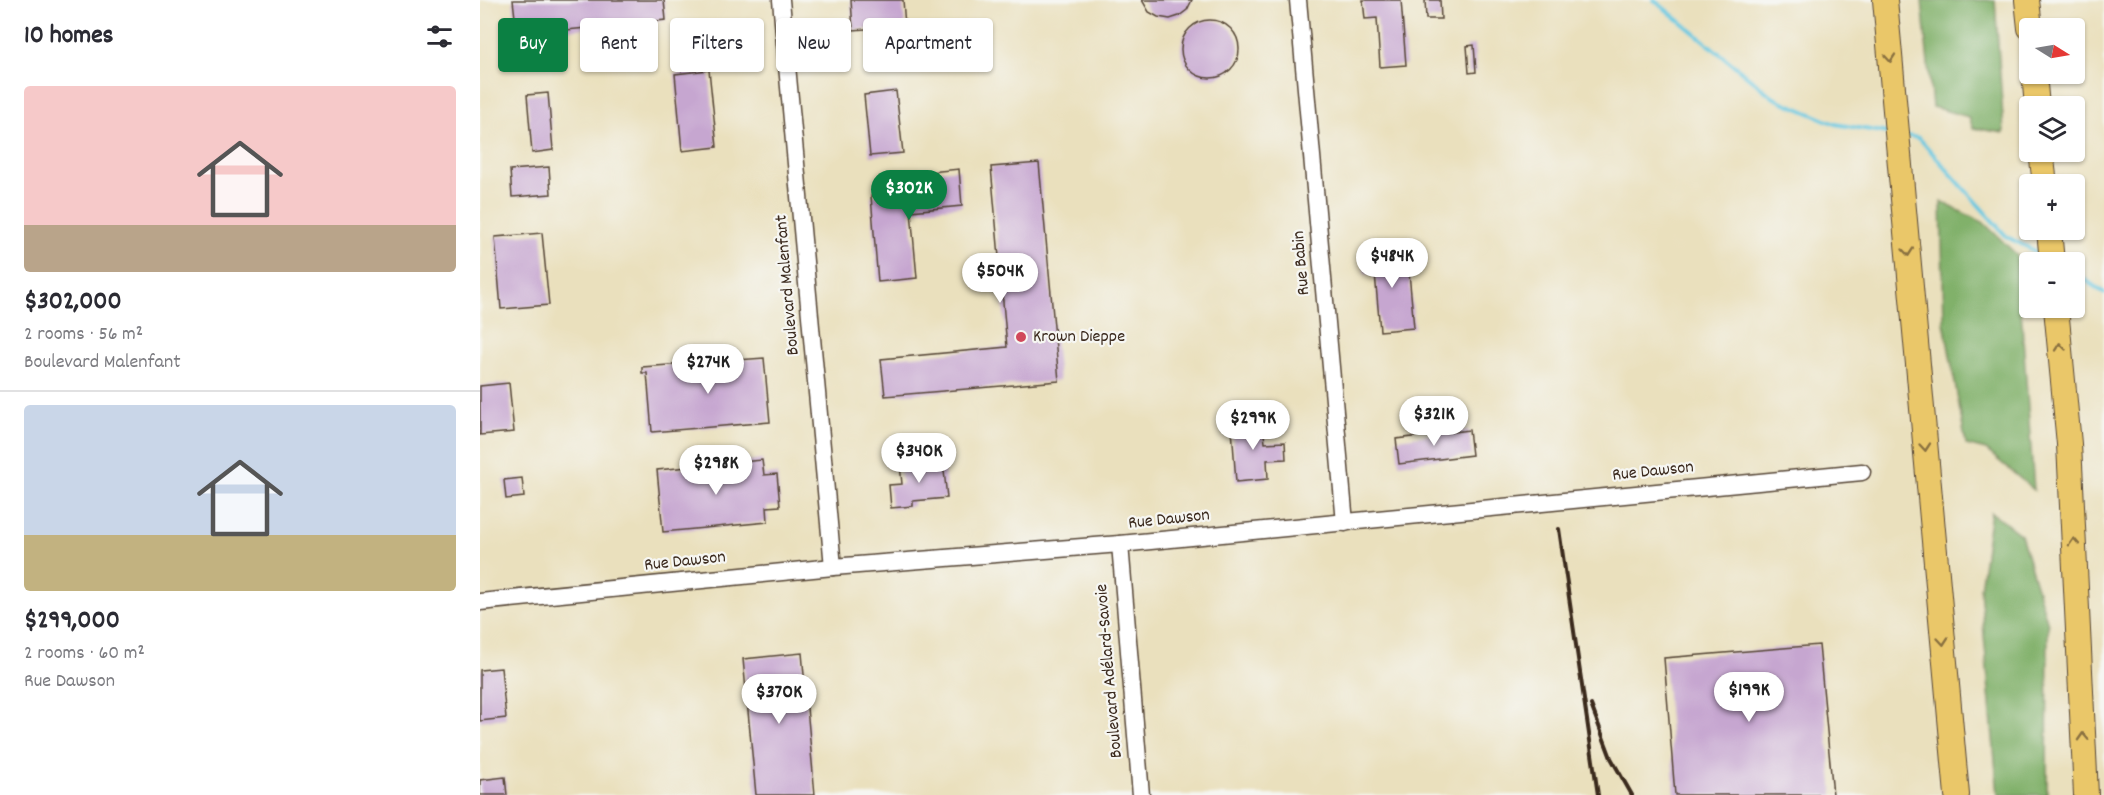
<!DOCTYPE html>
<meta charset="utf-8">
<style>
body{margin:0;font-family:Dekko,sans-serif;background:#f7f7f7;color:#2b2b33;height:100vh;display:flex;flex-direction:column;font-size:22px;white-space:nowrap}
*{box-sizing:border-box;margin:0}
p{font-size:20px;color:#7c7c81}
.icon{flex:none;width:33px;height:33px;fill:none;stroke:currentColor;stroke-width:2;stroke-linecap:round;stroke-linejoin:round}
.map{position:relative;flex:1;overflow:hidden}
.sheet{display:flex;flex-direction:column;background:#fff;width:480px}
.sheet>*{flex:none}
.banner{position:absolute;left:18px;top:18px;width:570px;height:54px;display:flex;gap:12px}
.needle{width:39px;rotate:101deg}
.buttons{position:absolute;left:1539px;top:18px;display:grid;gap:12px}
.buttons a{display:grid;place-items:center;width:66px;height:66px;border-radius:6px;background:#fff;box-shadow:0 2px 4px #0004;font-size:30px}
.price{position:absolute;translate:-50% -51px;padding:0 14px;border-radius:21px;background:#fff;color:#222;font-size:20px;line-height:39px;filter:drop-shadow(0 2px 3px #0008)}
.price::after{content:'';position:absolute;left:50%;top:36px;width:18px;height:14px;margin-left:-9px;background:inherit;clip-path:polygon(0 0,100% 0,50% 100%)}
.price.active{background:#0b8043;color:#fff}
ul{padding:0;list-style:none}
li{display:grid;align-content:center;gap:12px;height:318px;padding:0 24px}
li+li{border-top:2px solid #e1e1e2}
li span{display:grid;place-items:center;height:186px;border-radius:6px;color:#555}
li>.icon{margin-inline-start:auto}
span .icon{width:108px;height:108px;fill:#fffc;stroke-width:1}
li b{font-size:26px}
h2{display:flex;justify-content:space-between;align-items:center;height:72px;padding:0 24px;font-size:26px}
.chip{padding:0 21px;border-radius:6px;background:#fff;box-shadow:0 2px 4px #0004;font-size:21px;line-height:54px}
.chip.active{background:#0b8043;color:#fff}
main{display:flex;flex:1;min-height:0}
.map>svg:first-child{display:block}
</style>
<main>
<section class="sheet">
<h2>10 homes<svg class="icon" aria-label="filters" viewBox="0 0 24 24"><path d="M4 7h16M4 17h16"/><circle cx="9" cy="7" r="2"/><circle cx="15" cy="17" r="2"/></svg></h2>
<ul>
<li><span style="background:linear-gradient(#f6c9c9 75%,#b9a48a 0)"><svg class="icon" aria-label="home" viewBox="0 0 24 24"><path d="M3 11l9-7 9 7M6 9v11h12V9"/></svg></span><div><b>$302,000</b><p>2 rooms · 56 m²</p><p>Boulevard Malenfant</p></div></li>
<li><span style="background:linear-gradient(#c9d6e8 70%,#c2b280 0)"><svg class="icon" aria-label="home" viewBox="0 0 24 24"><path d="M3 11l9-7 9 7M6 9v11h12V9"/></svg></span><div><b>$299,000</b><p>2 rooms · 60 m²</p><p>Rue Dawson</p></div></li>
</ul>
</section>
<div class="map">
<svg width="1624" height="795" viewBox="0 0 1624 795">
<rect width="100%" height="100%" fill="#f6f6f2"/>
<filter id="ink" filterUnits="userSpaceOnUse"><feTurbulence type="fractalNoise" baseFrequency=".0167" numOctaves="2"/><feDisplacementMap in="SourceGraphic" scale="12" xChannelSelector="R" yChannelSelector="G"/><feConvolveMatrix kernelMatrix="1 2 1 2 8 2 1 2 1" color-interpolation-filters="sRGB"/></filter>
<filter id="wash" filterUnits="userSpaceOnUse"><feTurbulence type="fractalNoise" baseFrequency=".008" numOctaves="4" result="noise"/><feDisplacementMap in="SourceGraphic" scale="24" xChannelSelector="R" yChannelSelector="G"/><feGaussianBlur stdDeviation="1.35" result="paint"/><feColorMatrix in="noise" values="0 0 0 0 0 0 0 0 0 0 0 0 0 0 0 0 0 1.4 0 .05"/><feComposite in="paint" operator="in"/></filter>
<g filter="url(#wash)">
<rect width="100%" height="100%" fill="#eae0bd"/>
<g fill="#81b16b" stroke="#5e6e44" stroke-width="1.5">
<polygon points="1442,0 1515,0 1524,133 1493,128 1489,117 1452,107"/>
<polygon points="1461,202 1503,222 1537,255 1554,490 1506,450 1486,445 1464,322"/>
<polygon points="1511,512 1541,535 1568,624 1567,795 1518,795 1500,589"/>
</g>
<g fill="none" stroke-linecap="round" stroke-linejoin="round">
<g stroke="#63c7e1" stroke-width="4">
<polyline points="1174,0 1294,98 1355,124 1408,133"/>
<polyline points="1427,136 1439,138 1527,237 1563,255"/>
<polyline points="1594,272 1624,293"/>
</g>
</g>
<g id="blocks">
<g fill="#c6a6d0">
<polygon points="33,0 184,0 186,20 37,35"/>
<polygon points="371,0 423,0 425,26 373,30"/>
<polygon points="662,0 712,0 707,10 699,16 690,19 678,17 669,12"/>
<polygon points="883,0 921,0 926,65 900,67 897,18 885,19"/>
<polygon points="945,0 960,0 961,19 946,19"/>
<circle cx="730" cy="49" r="29"/>
<polygon points="994,45 996,72 989,73 987,46"/>
<polygon points="229,70 237,147 202,151 195,74"/>
<polygon points="416,91 423,153 390,156 384,95"/>
<polygon points="68,93 73,150 52,153 47,95"/>
<polygon points="559,163 579,381 405,396 401,359 527,347 511,167"/>
<polygon points="69,167 71,194 32,197 30,170"/>
<polygon points="479,169 482,206 431,211 437,278 398,282 391,196 432,193 431,174"/>
<polygon points="62,233 69,305 21,309 15,237"/>
<polygon points="927,250 934,328 900,331 895,273 885,274 884,260 893,259 893,253"/>
<polygon points="284,358 290,422 172,432 167,373 162,373 162,367"/>
<polygon points="29,383 34,432 0,435 0,386"/>
<polygon points="769,414 771,435 784,434 785,443 805,442 806,459 787,460 788,479 756,482 751,416"/>
<polygon points="989,430 992,455 919,464 916,439"/>
<polygon points="282,460 284,475 297,474 300,506 287,507 288,522 183,532 177,470"/>
<polygon points="463,461 467,498 433,501 433,506 411,508 409,485 422,484 420,465"/>
<polygon points="42,478 44,497 26,499 24,480"/>
<polygon points="1339,645 1353,795 1195,795 1184,658"/>
<polygon points="322,653 335,795 276,795 263,659"/>
<polygon points="21,668 26,718 0,721 0,670"/>
<polygon points="25,777 27,795 0,795 0,780"/>
</g>
</g>
</g>
<g filter="url(#ink)">
<use href="#blocks" fill-opacity="0" stroke="#554536" stroke-width="1.5"/>
<g fill="none" stroke-linecap="round" stroke-linejoin="round">
<defs>
<g id="minor">
<polyline points="301,0 353,567"/>
<polyline points="818,0 865,523"/>
<polyline points="640,544 661,795"/>
<polyline points="0,602 353,567 640,544 1382,472"/>
</g>
<g id="highway">
<polyline points="1405,0 1477,795"/>
<polyline points="1547,0 1550,28"/>
<polyline points="1554,74 1557,106"/>
<polyline points="1561,152 1565,184"/>
<polyline points="1569,230 1572,262"/>
<polyline points="1576,308 1589,444 1606,795"/>
</g>
</defs>
<use href="#minor" stroke="#554536" stroke-width="19"/>
<use href="#highway" stroke="#554536" stroke-width="26"/>
<use href="#minor" stroke="#fff" stroke-width="16"/>
<use href="#highway" stroke="#eac769" stroke-width="24"/>
<g stroke="#3b2a1e" stroke-width="4">
<polyline points="1079,529 1118,795"/>
<polyline points="1111,705 1131,758 1152,795"/>
</g>
</g>
<defs><path id="oneway-chevron" d="M-2-3.5L2.5 0L-2 3.5" fill="none" stroke-width="1.6" stroke-linecap="round" stroke-linejoin="round" transform="scale(1.5)"/></defs>
<g stroke="#8a7140">
<use href="#oneway-chevron" transform="translate(1410 58) rotate(85)"/>
<use href="#oneway-chevron" transform="translate(1428 252) rotate(85)"/>
<use href="#oneway-chevron" transform="translate(1580 347) rotate(-95)"/>
<use href="#oneway-chevron" transform="translate(1445 447) rotate(85)"/>
<use href="#oneway-chevron" transform="translate(1594 542) rotate(-93)"/>
<use href="#oneway-chevron" transform="translate(1463 641) rotate(85)"/>
<use href="#oneway-chevron" transform="translate(1603 737) rotate(-93)"/>
</g>
</g>
<circle fill="#d1495b" stroke="#f6f6f2" stroke-width="2" cx="541" cy="337" r="6"/>
<g text-anchor="middle" dominant-baseline="central" stroke-width="4.5" stroke-linejoin="round" paint-order="stroke">
<g font-size="18" fill="#3b2a1e" stroke="#f6f6f2">
<text transform="translate(822 263) rotate(-95)">Rue Babin</text>
<text transform="translate(308 285) rotate(-95)">Boulevard Malenfant</text>
<text transform="translate(1173 472) rotate(-6)">Rue Dawson</text>
<text transform="translate(689 520) rotate(-6)">Rue Dawson</text>
<text transform="translate(205 562) rotate(-6)">Rue Dawson</text>
<text transform="translate(630 671) rotate(-95)">Boulevard Adélard-Savoie</text>
</g>
<g font-size="18" fill="#3b2a1e" stroke="#f6f6f2" text-anchor="start">
<text x="553" y="337">Krown Dieppe</text>
</g>
</g>
</svg>
<div class="buttons">
<a><svg class="needle" viewBox="-14 -14 28 28"><path d="M0-13l5 13h-10z" fill="#e53935"/><path d="M0 13l5-13h-10z" fill="#7c7c81"/></svg></a>
<a><svg class="icon" aria-label="layers" viewBox="0 0 24 24"><path d="M12 4l9 5-9 5-9-5zM3 14l9 5 9-5"/></svg></a>
<a>+</a>
<a>−</a>
</div>
<b class="price active" style="left:429px;top:221px">$302K</b>
<b class="price" style="left:912px;top:289px">$484K</b>
<b class="price" style="left:520px;top:304px">$504K</b>
<b class="price" style="left:228px;top:395px">$274K</b>
<b class="price" style="left:954px;top:447px">$321K</b>
<b class="price" style="left:773px;top:451px">$299K</b>
<b class="price" style="left:439px;top:484px">$340K</b>
<b class="price" style="left:236px;top:496px">$298K</b>
<b class="price" style="left:1269px;top:723px">$199K</b>
<b class="price" style="left:299px;top:725px">$370K</b>
<div class="banner">
<a class="chip active">Buy</a>
<a class="chip">Rent</a>
<a class="chip">Filters</a>
<a class="chip">New</a>
<a class="chip">Apartment</a>
</div>
</div>
</main>
